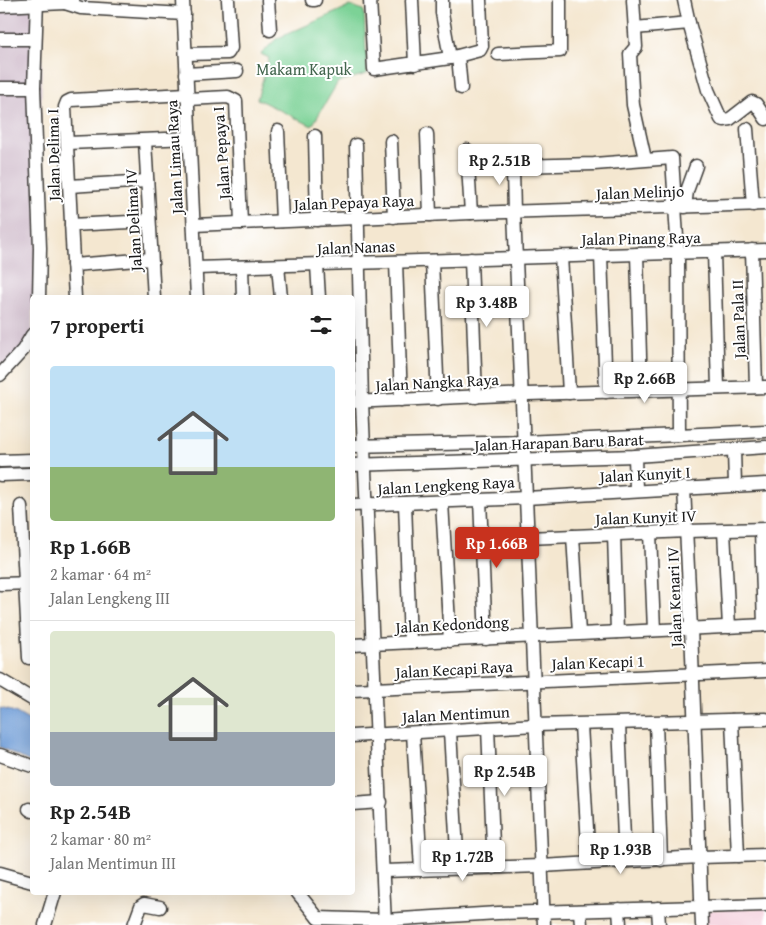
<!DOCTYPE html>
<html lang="id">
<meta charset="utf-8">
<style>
body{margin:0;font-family:"Gentium Book Plus",serif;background:#f6f6f6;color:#222;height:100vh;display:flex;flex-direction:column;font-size:19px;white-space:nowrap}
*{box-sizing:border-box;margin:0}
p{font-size:16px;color:#767676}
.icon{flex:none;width:28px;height:28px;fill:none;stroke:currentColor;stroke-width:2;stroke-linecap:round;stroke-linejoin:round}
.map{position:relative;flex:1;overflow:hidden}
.drawer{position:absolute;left:30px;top:295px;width:325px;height:600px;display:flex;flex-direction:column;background:#fff;border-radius:5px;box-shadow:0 5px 20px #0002}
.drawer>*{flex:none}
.price{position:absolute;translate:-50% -42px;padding:0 11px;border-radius:5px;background:#fff;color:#222;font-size:16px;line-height:32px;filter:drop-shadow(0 1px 2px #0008)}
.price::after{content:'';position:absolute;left:50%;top:30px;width:15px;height:11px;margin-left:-8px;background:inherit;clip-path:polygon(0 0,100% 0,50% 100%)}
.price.active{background:#c8321e;color:#fff}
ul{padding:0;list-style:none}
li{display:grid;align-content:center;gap:10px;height:265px;padding:0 20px}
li+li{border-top:1px solid #e0e0e0}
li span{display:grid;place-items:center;height:155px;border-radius:5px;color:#555}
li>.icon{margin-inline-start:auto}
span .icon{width:90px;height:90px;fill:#fffc;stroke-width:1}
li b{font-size:21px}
h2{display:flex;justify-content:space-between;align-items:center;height:60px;padding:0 20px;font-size:21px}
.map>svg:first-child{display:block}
</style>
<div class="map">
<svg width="766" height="925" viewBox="0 0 766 925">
<rect width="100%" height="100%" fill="#fff"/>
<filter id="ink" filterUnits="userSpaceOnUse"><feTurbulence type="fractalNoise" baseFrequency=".02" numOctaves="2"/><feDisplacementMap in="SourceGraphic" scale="10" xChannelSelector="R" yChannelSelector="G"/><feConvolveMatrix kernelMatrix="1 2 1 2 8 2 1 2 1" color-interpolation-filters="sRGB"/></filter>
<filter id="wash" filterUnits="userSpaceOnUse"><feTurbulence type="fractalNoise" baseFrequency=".0096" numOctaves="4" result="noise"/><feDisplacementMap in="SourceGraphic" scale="20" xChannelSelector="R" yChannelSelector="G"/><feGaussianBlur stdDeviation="1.12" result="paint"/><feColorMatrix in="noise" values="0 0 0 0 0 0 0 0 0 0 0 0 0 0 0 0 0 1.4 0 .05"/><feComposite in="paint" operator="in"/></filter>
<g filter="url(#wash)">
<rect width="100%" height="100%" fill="#f4e7d0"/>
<polygon fill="#f4cfdc" points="766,908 766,925 705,925 704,910"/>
<polygon fill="#d0bdcc" points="0,0 43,0 38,297 32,298 32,344 0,375"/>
<polygon fill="#7bd296" stroke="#4c7759" points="350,6 364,10 367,74 338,82 312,126 257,99 269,58 261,54 276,39"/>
<polygon fill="#6e9cd7" stroke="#455c7a" points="0,708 15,712 32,722 32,763 0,747"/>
</g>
<g filter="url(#ink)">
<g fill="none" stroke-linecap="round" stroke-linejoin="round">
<defs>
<g id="minor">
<polyline points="37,0 34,88 40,248 39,298"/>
<polyline points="183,0 197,298"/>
<polyline points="268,0 270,30"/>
<polyline points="312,0 315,0"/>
<polyline points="370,0 374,69 450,58 480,50 482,46 480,0"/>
<polyline points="412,0 415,64"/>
<polyline points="442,0 442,13 450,58"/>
<polyline points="633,0 636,47 630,54 633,105 645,159"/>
<polyline points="684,0 689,23"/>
<polyline points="65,3 81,8 184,14"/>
<polyline points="0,6 65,3 72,0"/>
<polyline points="635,28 689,23 708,90 721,119 724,120 730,119 752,102 756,104 766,119"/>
<polyline points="0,39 35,39"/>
<polyline points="186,54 228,53 231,48 228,0"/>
<polyline points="498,54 560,51 560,0"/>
<polyline points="458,56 461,88"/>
<polyline points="186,74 237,71"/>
<polyline points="0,88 34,88"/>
<polyline points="188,99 228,97 236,101 241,223"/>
<polyline points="747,129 753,205"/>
<polyline points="278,131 282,221"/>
<polyline points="427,134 430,215"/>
<polyline points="315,136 317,220"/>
<polyline points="145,141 154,298"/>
<polyline points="391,141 394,217"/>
<polyline points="68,143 190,138"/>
<polyline points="356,145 362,402 385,925"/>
<polyline points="467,150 471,213"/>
<polyline points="70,186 147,181"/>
<polyline points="685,207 687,191 696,166"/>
<polyline points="71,225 149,221"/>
<polyline points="194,225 471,213 766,204"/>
<polyline points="752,250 756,387"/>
<polyline points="714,252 718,388"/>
<polyline points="637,254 641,390"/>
<polyline points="601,255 606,392"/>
<polyline points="561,256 569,393"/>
<polyline points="471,259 476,397"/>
<polyline points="432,261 438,399"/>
<polyline points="396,262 401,400"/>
<polyline points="73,265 151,259"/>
<polyline points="317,265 319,298"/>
<polyline points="278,266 281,298"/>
<polyline points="242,267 243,298"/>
<polyline points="196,268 766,250"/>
<polyline points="75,298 65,107 67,102 71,100 187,94"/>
<polyline points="0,375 23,350 32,335"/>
<polyline points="352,402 528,394 766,387"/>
<polyline points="352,446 524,442 766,431"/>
<polyline points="734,450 735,485"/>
<polyline points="635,456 636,490"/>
<polyline points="0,461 32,460"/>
<polyline points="352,465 635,456 766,447"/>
<polyline points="0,475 32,474"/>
<polyline points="684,488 691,628 702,925"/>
<polyline points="480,500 486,639"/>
<polyline points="442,502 450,641"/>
<polyline points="405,503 410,642"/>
<polyline points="352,505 526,498 766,484"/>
<polyline points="21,506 29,658"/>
<polyline points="761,530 764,625"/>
<polyline points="724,531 729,627"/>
<polyline points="650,533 654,630"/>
<polyline points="614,534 617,632"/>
<polyline points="573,536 579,633"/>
<polyline points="528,538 687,531 766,529"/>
<polyline points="0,584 32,583"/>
<polyline points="352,645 766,625"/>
<polyline points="0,680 32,699"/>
<polyline points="352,690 766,671"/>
<polyline points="732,720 738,856"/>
<polyline points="656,723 661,860"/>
<polyline points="619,724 625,861"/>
<polyline points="581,725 589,863"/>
<polyline points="488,728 494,868"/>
<polyline points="450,731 458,869"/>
<polyline points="413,733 421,870"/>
<polyline points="352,736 536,725 766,719"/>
<polyline points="0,755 32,766"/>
<polyline points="352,804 381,802"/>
<polyline points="29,809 32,811"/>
<polyline points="384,871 541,866 700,857 766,855"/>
<polyline points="0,873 32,882"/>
<polyline points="297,892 318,918"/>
<polyline points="658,908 659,925"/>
<polyline points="619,909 620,925"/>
<polyline points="580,911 581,925"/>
<polyline points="318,918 385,920 498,913 766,905"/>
<polyline points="45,925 55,892"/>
<polyline points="134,925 141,906 144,904 160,907"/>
<polyline points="544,925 514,212 513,170 517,166 594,164 672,158 678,253 679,435"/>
</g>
</defs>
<use href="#minor" stroke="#3c3a37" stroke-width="15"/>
<use href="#minor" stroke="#fff" stroke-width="12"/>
</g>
</g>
<g text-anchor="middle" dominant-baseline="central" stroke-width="4" stroke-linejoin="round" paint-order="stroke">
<g font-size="16" fill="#42654d" stroke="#fff">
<text x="304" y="69">Makam Kapuk</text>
</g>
<g font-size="16" fill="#1c1c1c" stroke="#fff">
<text transform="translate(221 153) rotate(-94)">Jalan Pepaya I</text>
<text transform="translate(53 155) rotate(-91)">Jalan Delima I</text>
<text transform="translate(174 157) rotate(-93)">Jalan Limau Raya</text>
<text transform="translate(640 192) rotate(-2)">Jalan Melinjo</text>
<text transform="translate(354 202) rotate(-2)">Jalan Pepaya Raya</text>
<text transform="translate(133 220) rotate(-93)">Jalan Delima IV</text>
<text transform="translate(641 238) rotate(-1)">Jalan Pinang Raya</text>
<text transform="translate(356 247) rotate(-2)">Jalan Nanas</text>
<text transform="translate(738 319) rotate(-92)">Jalan Pala II</text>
<text transform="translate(437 382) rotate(-3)">Jalan Nangka Raya</text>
<text transform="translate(559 442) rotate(-2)">Jalan Harapan Baru Barat</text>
<text transform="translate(645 474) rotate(-3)">Jalan Kunyit I</text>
<text transform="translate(446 485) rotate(-3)">Jalan Lengkeng Raya</text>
<text transform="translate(646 517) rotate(-2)">Jalan Kunyit IV</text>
<text transform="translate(674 597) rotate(-92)">Jalan Kenari IV</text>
<text transform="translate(452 624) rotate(-3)">Jalan Kedondong</text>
<text transform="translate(598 662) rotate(-2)">Jalan Kecapi 1</text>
<text transform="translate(454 669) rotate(-3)">Jalan Kecapi Raya</text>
<text transform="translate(456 714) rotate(-3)">Jalan Mentimun</text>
</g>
</g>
</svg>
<b class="price" style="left:500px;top:186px">Rp 2.51B</b>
<b class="price" style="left:487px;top:328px">Rp 3.48B</b>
<b class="price" style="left:645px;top:404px">Rp 2.66B</b>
<b class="price active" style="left:497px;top:569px">Rp 1.66B</b>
<b class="price" style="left:505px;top:797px">Rp 2.54B</b>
<b class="price" style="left:621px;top:875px">Rp 1.93B</b>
<b class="price" style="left:463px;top:882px">Rp 1.72B</b>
<section class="drawer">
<h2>7 properti<svg class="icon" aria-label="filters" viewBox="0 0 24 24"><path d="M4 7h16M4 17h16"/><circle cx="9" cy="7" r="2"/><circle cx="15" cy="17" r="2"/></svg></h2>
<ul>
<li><span style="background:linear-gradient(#bfe0f5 65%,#8fb573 0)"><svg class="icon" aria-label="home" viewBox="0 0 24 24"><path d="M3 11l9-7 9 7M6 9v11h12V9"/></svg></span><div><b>Rp 1.66B</b><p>2 kamar · 64 m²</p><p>Jalan Lengkeng III</p></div></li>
<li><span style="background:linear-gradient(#dfe7d0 65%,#9aa5b1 0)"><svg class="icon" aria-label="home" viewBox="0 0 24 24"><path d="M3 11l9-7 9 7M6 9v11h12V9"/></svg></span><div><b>Rp 2.54B</b><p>2 kamar · 80 m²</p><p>Jalan Mentimun III</p></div></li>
</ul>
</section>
</div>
